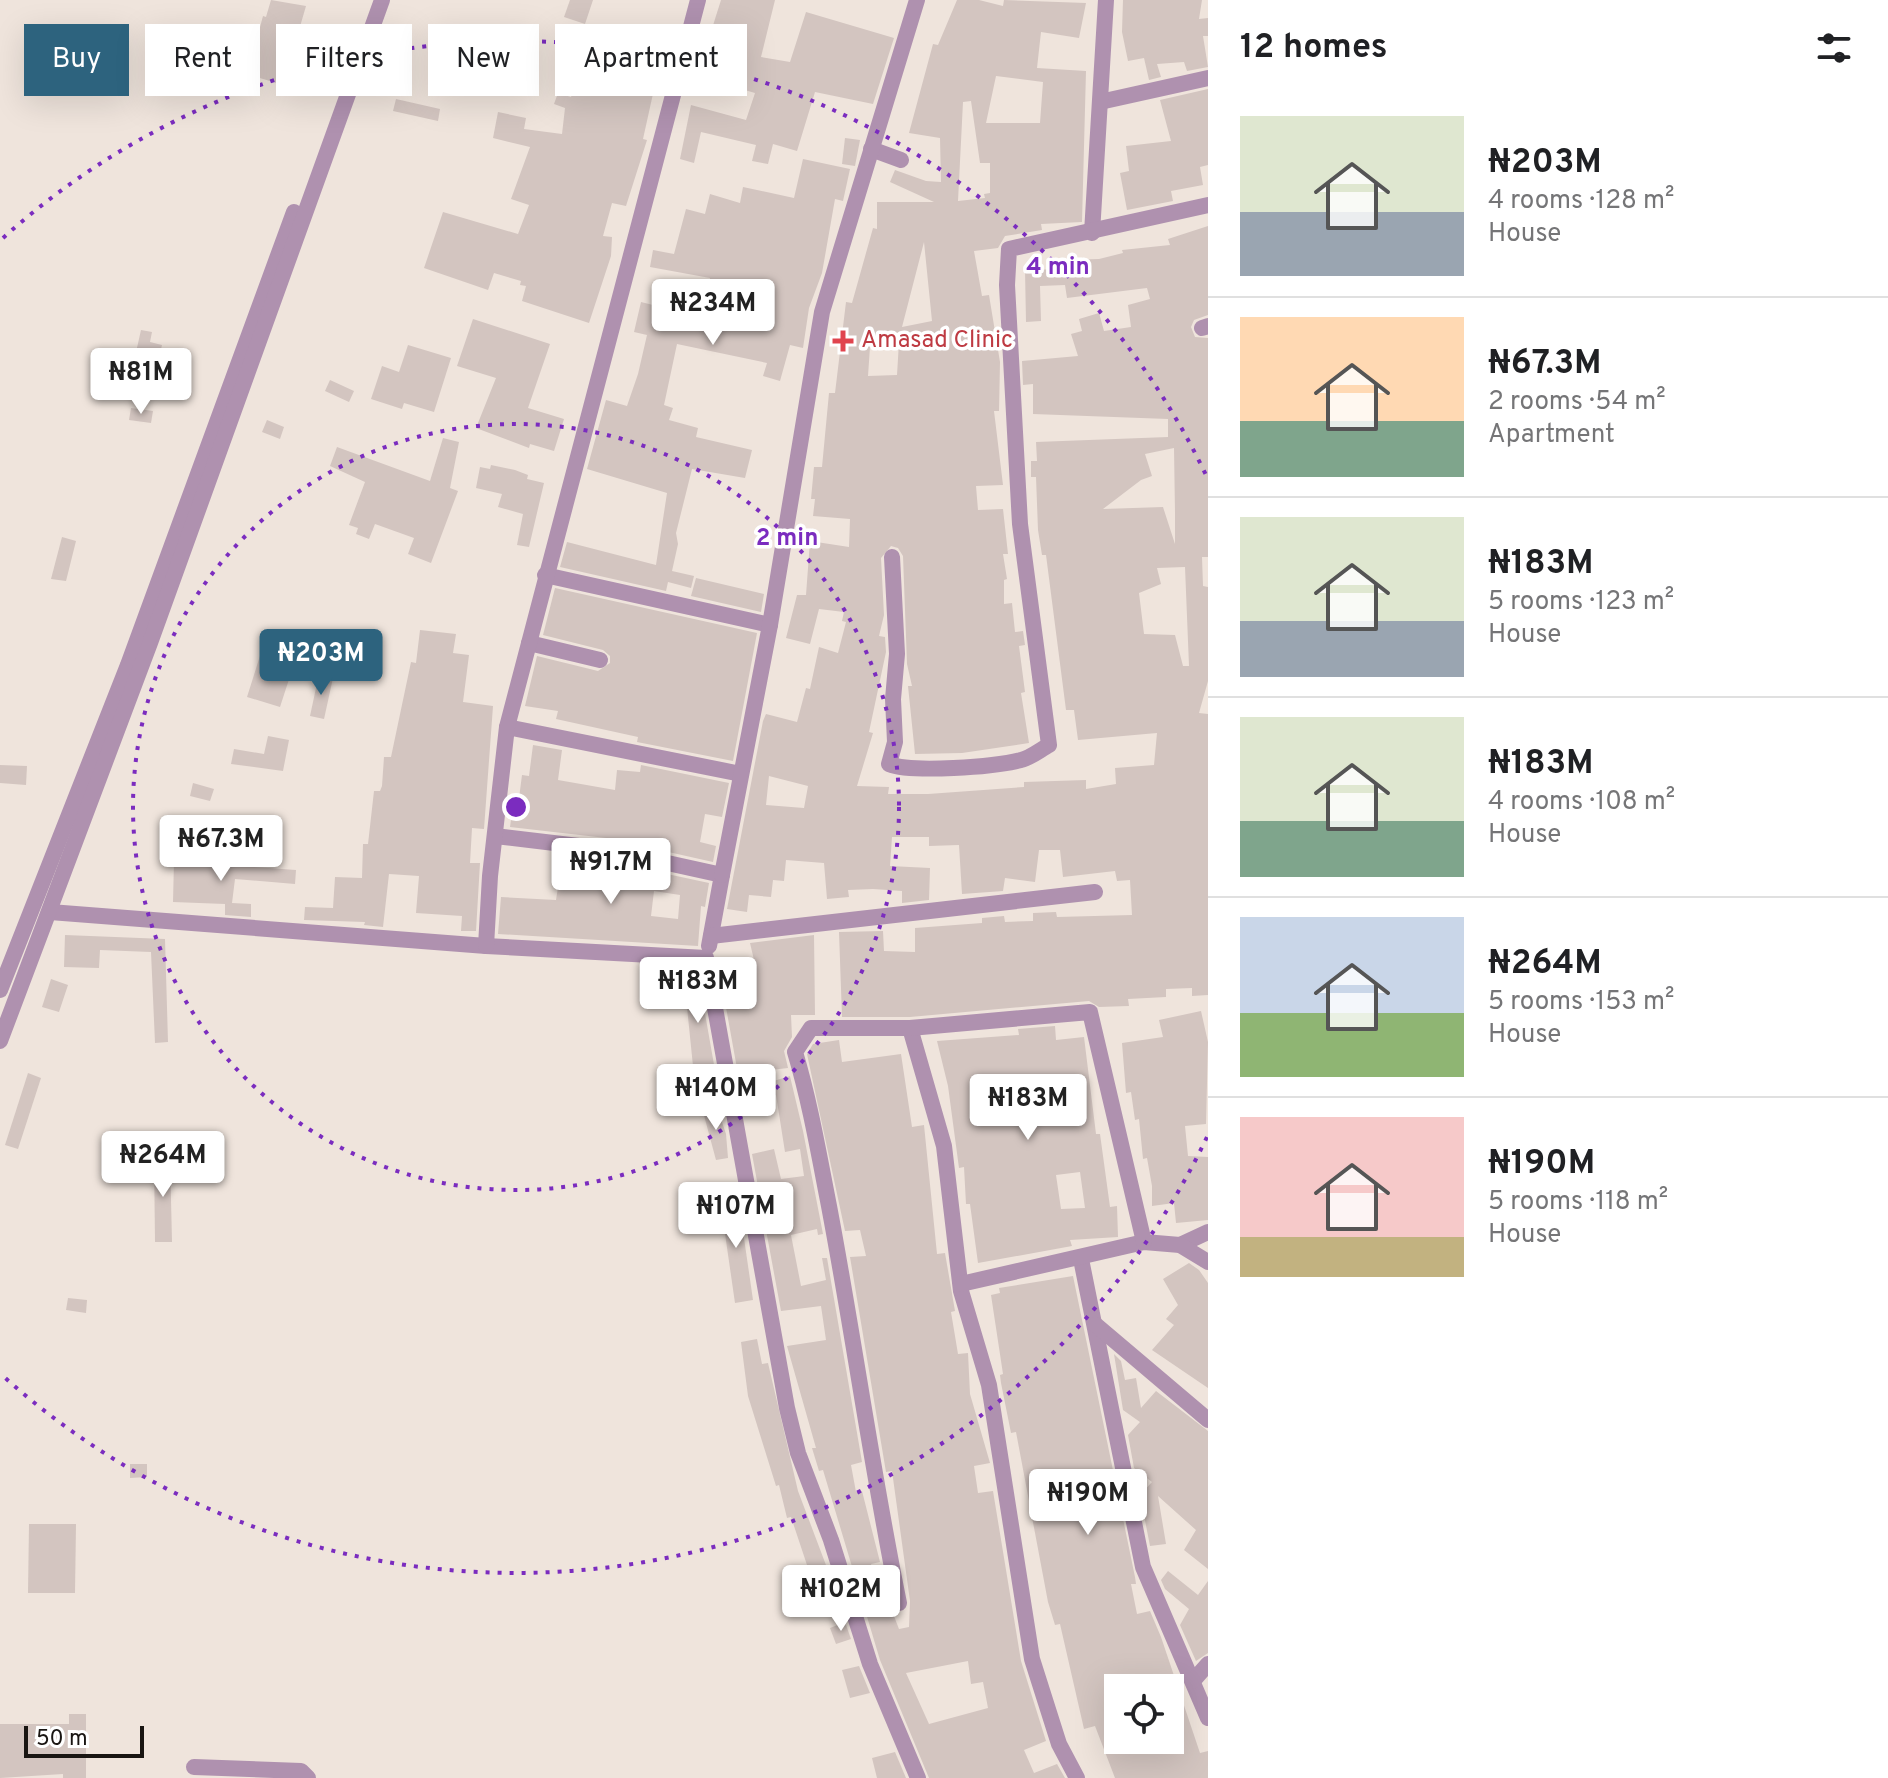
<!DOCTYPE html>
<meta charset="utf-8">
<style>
body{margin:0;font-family:Overpass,sans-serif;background:#f2f2f2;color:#202124;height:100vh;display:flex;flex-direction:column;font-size:30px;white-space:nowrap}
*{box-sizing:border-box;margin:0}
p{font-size:26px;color:#757577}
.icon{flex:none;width:44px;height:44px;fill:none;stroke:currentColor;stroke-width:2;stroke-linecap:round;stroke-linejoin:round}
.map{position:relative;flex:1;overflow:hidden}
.details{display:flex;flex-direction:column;background:#fff;width:680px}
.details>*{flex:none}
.guide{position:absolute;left:24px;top:24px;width:760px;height:72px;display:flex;gap:16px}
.buttons{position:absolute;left:1104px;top:1674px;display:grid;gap:16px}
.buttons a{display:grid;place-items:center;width:80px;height:80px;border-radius:0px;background:#fff;box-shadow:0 8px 32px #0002;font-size:40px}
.scale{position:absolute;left:24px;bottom:20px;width:120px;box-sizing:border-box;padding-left:8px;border:4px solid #191512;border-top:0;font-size:22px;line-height:28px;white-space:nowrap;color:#191512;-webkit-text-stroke:6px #fff;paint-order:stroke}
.price{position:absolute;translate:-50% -68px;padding:0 18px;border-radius:8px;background:#fff;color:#222;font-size:26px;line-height:52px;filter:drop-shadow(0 2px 4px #0008)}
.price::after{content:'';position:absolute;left:50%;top:48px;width:24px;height:18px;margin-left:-12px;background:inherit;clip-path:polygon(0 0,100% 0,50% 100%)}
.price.active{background:#2d637e;color:#fff}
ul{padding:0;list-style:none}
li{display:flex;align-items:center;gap:24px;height:200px;padding:0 32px}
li+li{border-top:2px solid #e0e0e0}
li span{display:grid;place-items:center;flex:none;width:224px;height:160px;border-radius:0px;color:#555}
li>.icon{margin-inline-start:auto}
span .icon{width:96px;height:96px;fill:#fffc;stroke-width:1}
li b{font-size:34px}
h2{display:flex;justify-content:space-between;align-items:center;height:96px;padding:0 32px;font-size:34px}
.pill{padding:0 28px;border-radius:0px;background:#fff;box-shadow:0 8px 32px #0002;font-size:28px;line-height:72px}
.pill.active{background:#2d637e;color:#fff}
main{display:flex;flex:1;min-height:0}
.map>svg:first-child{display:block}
</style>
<main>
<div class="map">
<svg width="1208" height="1778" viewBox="0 0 1208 1778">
<rect width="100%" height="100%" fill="#efe4dc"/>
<g fill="#d3c5c0" fill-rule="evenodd">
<polygon points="271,0 306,6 283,85 240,72 247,51 253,53 263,16 266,17"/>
<polygon points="570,0 593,0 585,24 564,17"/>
<polygon points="721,0 775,0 761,57 790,62 806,12 894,38 873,104 815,92 797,151 773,144 768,164 752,161 756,145 701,132 694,163 680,159 691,105 746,120 755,93 697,76"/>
<path d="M 957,0 L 979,0 L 1003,6 L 1004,0 L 1086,3 L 1079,38 L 1041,32 L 1037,68 L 1086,71 L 1082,222 L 1041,224 L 1042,230 L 1005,236 L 998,248 L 974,251 L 982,296 L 989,295 L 1000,362 L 999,411 L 994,411 L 1003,485 L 976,486 L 978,510 L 1003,509 L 1008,554 L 1003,554 L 1007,579 L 1004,580 L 1004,604 L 1012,603 L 1015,632 L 1023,631 L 1025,645 L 1019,646 L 1025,692 L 1021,693 L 1029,743 L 962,753 L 915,754 L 908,686 L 912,686 L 907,664 L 903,556 L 898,548 L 891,546 L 881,558 L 884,615 L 879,636 L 885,637 L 886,652 L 869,732 L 873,733 L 857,786 L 889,787 L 888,794 L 928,794 L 1024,787 L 1024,782 L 1086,780 L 1086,789 L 1116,784 L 1115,768 L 1154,765 L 1157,733 L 1078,740 L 1074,710 L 1066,710 L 1046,555 L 1042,555 L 1038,530 L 1036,477 L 1031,477 L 1031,461 L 1037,461 L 1036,442 L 1168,437 L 1168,419 L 1033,414 L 1033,384 L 1023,385 L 1022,361 L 1078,356 L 1071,334 L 1082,331 L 1079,319 L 1099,313 L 1104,331 L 1131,327 L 1128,305 L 1150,299 L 1147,288 L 1067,298 L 1065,285 L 1040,286 L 1041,321 L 1026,322 L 1025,270 L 1065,269 L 1065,260 L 1099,259 L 1123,253 L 1122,250 L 1170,245 L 1168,239 L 1208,226 L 1208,315 L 1194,320 L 1191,327 L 1195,337 L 1208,338 L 1208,557 L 1202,557 L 1203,586 L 1208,587 L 1208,681 L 1199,713 L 1208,714 L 1208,995 L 1192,996 L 1192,988 L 1166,989 L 1166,997 L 1128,999 L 1129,1006 L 1099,1007 L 1089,1001 L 910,1017 L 842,1017 L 839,932 L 883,931 L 884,951 L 915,952 L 915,928 L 982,923 L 982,918 L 1004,916 L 1005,922 L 1033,921 L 1033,913 L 1056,912 L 1057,917 L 1132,915 L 1130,880 L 1117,881 L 1115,871 L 1063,877 L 1060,850 L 1039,850 L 1035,882 L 1005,878 L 1003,891 L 962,894 L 959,845 L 929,846 L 929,837 L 892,837 L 890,866 L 930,868 L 929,900 L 902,903 L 902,891 L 873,889 L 848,890 L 849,897 L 827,899 L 824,863 L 786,860 L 784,881 L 773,880 L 771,897 L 749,895 L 747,912 L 727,909 L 763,721 L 766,714 L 797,722 L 806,688 L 810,689 L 819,647 L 838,653 L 846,622 L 842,621 L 844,612 L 819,609 L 810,644 L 786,638 L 797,595 L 806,595 L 810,541 L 849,547 L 850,519 L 813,516 L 815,499 L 811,499 L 814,467 L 822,467 L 829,393 L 835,393 L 846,302 L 852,303 L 873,228 L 877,229 L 877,202 L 934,202 L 890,182 L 895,170 L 926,181 L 941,182 L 940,138 L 909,133 L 933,44 L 938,45 ZM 996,76 L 1043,82 L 1040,123 L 986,123 ZM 971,101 L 980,163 L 990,163 L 990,193 L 984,194 L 985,198 L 958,201 L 963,102 ZM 924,242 L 932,321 L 902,327 ZM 899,342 L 897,375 L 868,376 L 870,347 ZM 1174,448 L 1175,513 L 1175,544 L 1163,507 L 1103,509 L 1141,480 L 1152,476 L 1145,454 ZM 1185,567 L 1189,666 L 1183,666 L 1175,635 L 1144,634 L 1139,593 L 1161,584 L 1157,568 ZM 769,776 L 808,786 L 804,808 L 766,805 Z"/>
<polygon points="1123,0 1202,0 1199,19 1208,18 1208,36 1203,36 1208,67 1187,71 1184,62 1157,64 1161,77 1149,80 1144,58 1128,61 1122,32"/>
<polygon points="629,45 662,53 643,139 647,140 626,206 612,203 603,236 612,237 611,256 589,323 522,301 526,286 520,285 521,281 494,273 488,290 424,268 443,212 518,234 529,205 511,199 530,147 493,138 498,112 526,118 524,129 562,134 565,108 554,104 558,93 571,97 578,75 620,88"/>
<polygon points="1208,89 1208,165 1200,167 1203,185 1171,191 1173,201 1127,210 1120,173 1129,171 1126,146 1171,141 1160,100"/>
<polygon points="396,99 440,109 438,121 393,111"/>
<polygon points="845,138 860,140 855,166 842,164"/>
<polygon points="803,159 850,169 843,201 835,199 822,273 809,308 803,348 790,345 780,381 763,376 767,363 677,344 664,405 673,408 669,420 698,428 696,437 752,450 745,478 692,469 676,533 678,544 672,571 694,576 691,588 668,582 666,591 560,567 567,542 656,565 667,493 587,469 606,400 627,406 638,374 647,335 634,332 641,302 665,308 667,302 721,316 727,287 709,284 710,278 650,267 653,250 674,254 686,209 705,214 710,194 740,203 743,187 794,198"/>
<polygon points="473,319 550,344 528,408 564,419 554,451 530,444 529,448 476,428 496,378 457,366"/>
<polygon points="141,330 152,332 150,342 162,345 157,367 146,364 139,395 119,391 124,368 132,370"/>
<polygon points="408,345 451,358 434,412 404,403 402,409 371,399 382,366 399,372"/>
<polygon points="330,380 354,391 349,402 325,391"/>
<polygon points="131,408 153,411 151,423 129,420"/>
<polygon points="267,420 284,427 280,439 262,432"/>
<polygon points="443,438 459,442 450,488 458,491 431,563 408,554 414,538 375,524 369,539 356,534 358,528 349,525 365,482 330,466 337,447 430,481"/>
<polygon points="491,465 515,470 528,475 527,479 544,483 529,547 517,545 523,514 498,507 502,494 476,488 480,467 490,469"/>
<polygon points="62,537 76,541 66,581 51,579"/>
<polygon points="696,578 764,594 761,612 691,596"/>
<polygon points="555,588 757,633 733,761 637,742 638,737 556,719 558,711 525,706 537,656 598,671 610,663 610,656 603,650 543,635"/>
<polygon points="287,629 332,641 324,673 294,664 280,707 247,697 265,640 282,646"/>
<polygon points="420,630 456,634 453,653 469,655 463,702 493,706 484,829 472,828 470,863 480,863 476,931 461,931 462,916 416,913 419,876 389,874 383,927 364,925 365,922 304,920 305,907 333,908 335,877 362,878 363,844 368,844 374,791 380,791 382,786 384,757 391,757 411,662 416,663"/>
<polygon points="319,674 333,678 324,719 310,716"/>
<polygon points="268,736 289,740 283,771 231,764 234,749 264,754"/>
<polygon points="533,745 562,750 558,780 615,790 617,770 640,772 641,765 729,783 722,817 705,814 700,842 716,846 713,862 606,838 510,827 513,805 518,806 522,775 529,776"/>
<polygon points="0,765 27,766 26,785 0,783"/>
<polygon points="193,783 214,789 210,801 190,796"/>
<path d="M 563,855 L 602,860 L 709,883 L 705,907 L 701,906 L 698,946 L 498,934 L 501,897 L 556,900 ZM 654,891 L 680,895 L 678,919 L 651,916 Z"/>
<polygon points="174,861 296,870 295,884 235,879 232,903 251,904 251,917 225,915 225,904 173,902"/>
<polygon points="65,935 165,939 168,1042 155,1043 151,952 100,950 99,968 64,967"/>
<path d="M 814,935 L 815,1015 L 791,1015 L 792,1037 L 784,1051 L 803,1131 L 823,1234 L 818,1235 L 817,1229 L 791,1235 L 801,1286 L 826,1280 L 822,1258 L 827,1258 L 862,1462 L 851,1465 L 856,1492 L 862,1491 L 880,1562 L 871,1564 L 882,1599 L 887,1598 L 899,1629 L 909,1627 L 910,1601 L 892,1471 L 886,1472 L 850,1257 L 866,1256 L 860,1230 L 845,1231 L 807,1054 L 813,1044 L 839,1040 L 842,1062 L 901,1054 L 912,1127 L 924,1125 L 937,1254 L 945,1253 L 955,1311 L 951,1312 L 958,1354 L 968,1353 L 970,1394 L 990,1463 L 974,1466 L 978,1493 L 993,1491 L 1021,1661 L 1046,1741 L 1024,1750 L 1034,1773 L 1057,1764 L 1065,1778 L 929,1778 L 880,1660 L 823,1470 L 819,1471 L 812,1448 L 816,1448 L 787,1346 L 826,1340 L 821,1306 L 781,1311 L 752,1154 L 774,1149 L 781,1179 L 804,1176 L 800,1149 L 785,1152 L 776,1095 L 769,1096 L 767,1083 L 790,1076 L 788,1068 L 738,1074 L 718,963 L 754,960 L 750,943 ZM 968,1661 L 971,1684 L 983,1682 L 988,1708 L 929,1724 L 906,1673 Z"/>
<polygon points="683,968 697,968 716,1076 701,1078 699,1065 693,1066"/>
<polygon points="51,979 68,985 59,1012 42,1007"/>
<polygon points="1201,1011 1208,1042 1206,1124 1185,1126 1188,1156 1208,1157 1208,1220 1176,1223 1174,1203 1152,1206 1152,1186 1147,1158 1143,1159 1139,1119 1135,1120 1131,1092 1126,1093 1122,1043 1163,1037 1159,1020"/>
<path d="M 1055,1026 L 1056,1040 L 1084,1037 L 1096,1134 L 1100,1134 L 1110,1207 L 1117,1206 L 1118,1237 L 1070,1240 L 1072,1246 L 978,1263 L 970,1204 L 966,1204 L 964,1167 L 959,1168 L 948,1086 L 937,1041 L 1019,1035 L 1018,1029 ZM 1080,1172 L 1085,1208 L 1061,1209 L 1056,1175 Z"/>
<polygon points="28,1073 41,1078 18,1149 5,1145"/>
<polygon points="716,1104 726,1134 728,1158 716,1160 702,1108"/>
<polygon points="154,1156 170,1156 172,1242 155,1242"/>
<polygon points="738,1197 753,1300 735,1303 720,1199"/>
<polygon points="1189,1263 1199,1270 1208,1283 1208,1388 1152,1350 1174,1325 1166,1319 1178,1305 1163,1279"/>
<path d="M 1073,1276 L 1135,1577 L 1136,1584 L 1131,1584 L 1137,1614 L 1150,1611 L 1161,1637 L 1200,1753 L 1208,1751 L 1208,1778 L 1115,1778 L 1095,1726 L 1084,1729 L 1060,1624 L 1055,1625 L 1048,1602 L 1016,1432 L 1011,1433 L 1001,1383 L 1000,1375 L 1003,1374 L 991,1295 L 1000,1293 L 999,1288 ZM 1118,1688 L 1170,1688 L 1170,1740 L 1118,1740 Z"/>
<polygon points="68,1298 87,1300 86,1313 66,1310"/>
<polygon points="757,1339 762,1364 768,1363 798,1491 832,1581 814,1586 791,1517 787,1518 779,1485 776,1486 748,1396 741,1342"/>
<polygon points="1114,1354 1121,1361 1125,1380 1136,1378 1141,1408 1156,1391 1208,1431 1208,1569 1184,1550 1196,1530 1158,1496 1166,1544 1150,1546 1140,1495 1152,1482 1134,1468 1128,1435 1140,1422 1123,1410"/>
<polygon points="130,1464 147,1464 147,1477 130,1478"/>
<polygon points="29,1524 76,1524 75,1593 28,1593"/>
<polygon points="1168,1571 1198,1595 1208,1581 1208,1653 1196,1661 1180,1625 1189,1609 1165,1589 1161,1580"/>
<polygon points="845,1622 851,1639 836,1644 830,1628"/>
<polygon points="859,1666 870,1693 850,1698 842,1670"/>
<polygon points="69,1714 86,1714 86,1778 63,1778 63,1774 0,1778 0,1724 69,1724"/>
<polygon points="895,1752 906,1778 877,1778 872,1758"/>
</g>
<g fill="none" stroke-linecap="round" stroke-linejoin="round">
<g stroke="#af91af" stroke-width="16">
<polyline points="1100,102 1208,78"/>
<polyline points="871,149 901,160"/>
<polyline points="1092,233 1106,0"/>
<polyline points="1202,328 1208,326"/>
<path d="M 892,557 L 897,654 L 893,699 L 895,742 L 889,764 C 911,773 995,767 1021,760 C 1030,758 1040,750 1049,745 L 1020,524 L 1007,285 L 1009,249 L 1208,205"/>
<polyline points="545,575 770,625"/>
<polyline points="529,643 600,660"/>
<polyline points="507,727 741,774"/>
<polyline points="495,836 604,849 722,875 709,946"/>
<polyline points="722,875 770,625 822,312 917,0"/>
<polyline points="50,912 486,946 706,958 787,1408 798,1453 831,1540 870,1664 918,1778"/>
<polyline points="711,936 1095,892"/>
<polyline points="486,946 490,876 507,727 698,0"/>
<polyline points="0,990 128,665 294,212"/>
<polyline points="910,1028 944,1146 961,1291 989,1385 1032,1659 1059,1744 1077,1778"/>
<polyline points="0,1041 150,643 382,0"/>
<polyline points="1180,1245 1208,1232"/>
<polyline points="1081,1259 1143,1567 1208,1718"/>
<polyline points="961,1284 1144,1242 1180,1245 1208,1262"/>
<polyline points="1096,1325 1208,1420"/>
<path d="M 899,1603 C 872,1471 854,1338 829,1206 C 819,1155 810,1102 795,1052 L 811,1028 L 910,1028 L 1090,1012 L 1144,1242"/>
<polyline points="1193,1681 1208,1664"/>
<polyline points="194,1767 301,1771 308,1778"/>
</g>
</g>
<g fill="none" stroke="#7b2cbf" stroke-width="4" stroke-dasharray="4 8">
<circle cx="516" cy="807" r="383"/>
<path d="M1207 1137A766 766 0 0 1 3 1376M3 238A766 766 0 0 1 1207 477"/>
</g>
<path fill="#e0444e" stroke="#fff" stroke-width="3" d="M839 329h8v8h8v8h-8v8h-8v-8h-8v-8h8z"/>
<g text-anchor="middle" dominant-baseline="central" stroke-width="7" stroke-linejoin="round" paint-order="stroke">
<g font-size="24" fill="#be3a42" stroke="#fff" text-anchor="start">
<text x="861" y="341">Amasad Clinic</text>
</g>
</g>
<circle cx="516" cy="807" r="12" fill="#7b2cbf" stroke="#fff" stroke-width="4"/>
<g font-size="24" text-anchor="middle" font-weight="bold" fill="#7b2cbf" stroke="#fff" stroke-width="7" stroke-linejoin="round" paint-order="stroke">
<text x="1058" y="274">4 min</text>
<text x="787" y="545">2 min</text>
</g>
</svg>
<div class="buttons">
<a><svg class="icon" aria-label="locate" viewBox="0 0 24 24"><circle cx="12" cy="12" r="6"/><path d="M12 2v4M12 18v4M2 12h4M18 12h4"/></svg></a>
</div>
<div class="scale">50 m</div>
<b class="price" style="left:713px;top:347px">₦234M</b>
<b class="price" style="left:141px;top:416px">₦81M</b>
<b class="price active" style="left:321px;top:697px">₦203M</b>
<b class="price" style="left:221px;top:883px">₦67.3M</b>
<b class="price" style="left:611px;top:906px">₦91.7M</b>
<b class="price" style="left:698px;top:1025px">₦183M</b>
<b class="price" style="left:716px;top:1132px">₦140M</b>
<b class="price" style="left:1028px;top:1142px">₦183M</b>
<b class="price" style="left:163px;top:1199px">₦264M</b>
<b class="price" style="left:736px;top:1250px">₦107M</b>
<b class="price" style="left:1088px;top:1537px">₦190M</b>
<b class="price" style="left:841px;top:1633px">₦102M</b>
<div class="guide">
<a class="pill active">Buy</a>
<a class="pill">Rent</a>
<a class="pill">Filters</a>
<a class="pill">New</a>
<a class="pill">Apartment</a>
</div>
</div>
<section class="details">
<h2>12 homes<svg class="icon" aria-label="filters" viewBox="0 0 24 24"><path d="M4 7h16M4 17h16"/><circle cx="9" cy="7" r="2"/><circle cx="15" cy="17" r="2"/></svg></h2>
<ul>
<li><span style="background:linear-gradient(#dfe7d0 60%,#9aa5b1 0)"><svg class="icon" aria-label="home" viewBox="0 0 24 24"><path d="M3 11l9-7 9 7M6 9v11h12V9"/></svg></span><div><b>₦203M</b><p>4 rooms · 128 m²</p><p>House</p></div></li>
<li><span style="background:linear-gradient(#ffd9b3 65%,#7fa58c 0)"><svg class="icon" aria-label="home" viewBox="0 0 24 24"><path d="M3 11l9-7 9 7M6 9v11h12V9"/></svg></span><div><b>₦67.3M</b><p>2 rooms · 54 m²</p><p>Apartment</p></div></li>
<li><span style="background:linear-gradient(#dfe7d0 65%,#9aa5b1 0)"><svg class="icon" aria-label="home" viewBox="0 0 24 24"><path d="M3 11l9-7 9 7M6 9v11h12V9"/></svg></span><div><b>₦183M</b><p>5 rooms · 123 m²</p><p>House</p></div></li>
<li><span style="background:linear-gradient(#dfe7d0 65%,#7fa58c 0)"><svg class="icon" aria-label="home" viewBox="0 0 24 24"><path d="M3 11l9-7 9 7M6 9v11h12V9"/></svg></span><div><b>₦183M</b><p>4 rooms · 108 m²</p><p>House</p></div></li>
<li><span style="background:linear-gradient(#c9d6e8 60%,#8fb573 0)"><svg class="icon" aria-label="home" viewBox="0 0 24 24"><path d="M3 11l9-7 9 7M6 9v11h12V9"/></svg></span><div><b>₦264M</b><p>5 rooms · 153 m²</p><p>House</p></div></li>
<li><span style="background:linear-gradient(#f6c9c9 75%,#c2b280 0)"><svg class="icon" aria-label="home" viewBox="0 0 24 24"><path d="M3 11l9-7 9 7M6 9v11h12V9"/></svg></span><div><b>₦190M</b><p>5 rooms · 118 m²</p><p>House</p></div></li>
</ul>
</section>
</main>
